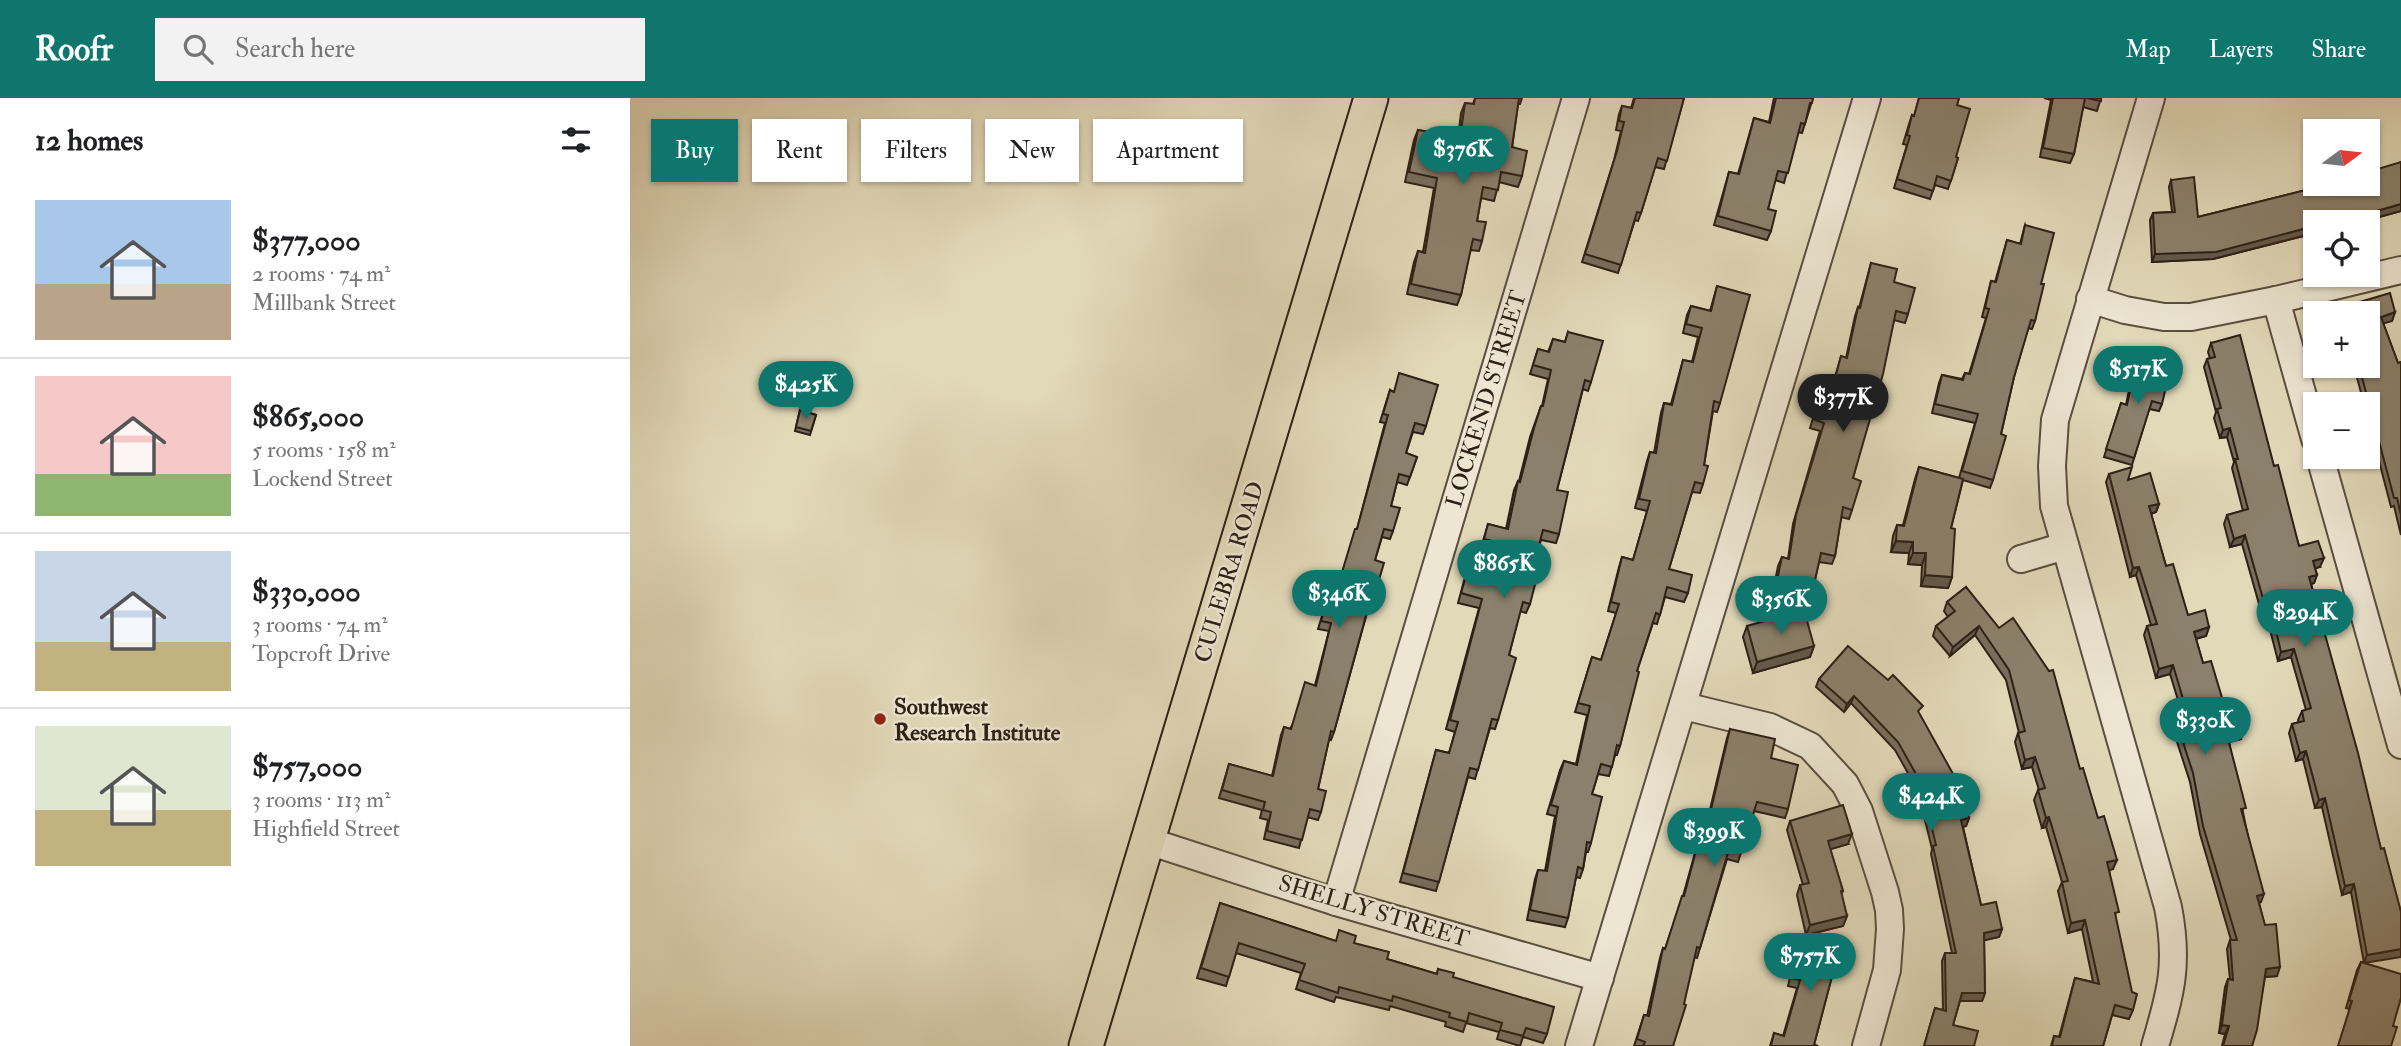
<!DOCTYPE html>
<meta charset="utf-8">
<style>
body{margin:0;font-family:"IM FELL Double Pica",serif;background:#f2f2f2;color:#202124;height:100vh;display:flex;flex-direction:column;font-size:26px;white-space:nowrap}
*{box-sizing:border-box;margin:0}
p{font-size:23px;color:#757577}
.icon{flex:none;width:38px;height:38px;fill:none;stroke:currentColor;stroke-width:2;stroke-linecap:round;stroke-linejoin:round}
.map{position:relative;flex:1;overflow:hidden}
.details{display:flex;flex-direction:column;background:#fff;width:630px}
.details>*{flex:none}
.guide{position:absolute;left:21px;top:21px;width:665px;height:63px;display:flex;gap:14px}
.needle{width:46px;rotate:75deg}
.fabs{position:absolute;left:1673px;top:21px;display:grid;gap:14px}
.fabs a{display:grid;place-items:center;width:77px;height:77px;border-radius:0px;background:#fff;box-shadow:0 2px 5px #0004;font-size:35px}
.price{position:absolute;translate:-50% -60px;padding:0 16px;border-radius:24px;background:#0f766e;color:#fff;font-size:23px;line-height:46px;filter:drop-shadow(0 2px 4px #0008)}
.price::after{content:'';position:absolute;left:50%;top:42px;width:21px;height:16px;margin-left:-10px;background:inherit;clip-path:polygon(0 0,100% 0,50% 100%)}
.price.active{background:#222;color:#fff}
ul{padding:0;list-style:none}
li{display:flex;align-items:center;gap:21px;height:175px;padding:0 35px}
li+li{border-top:2px solid #e0e0e0}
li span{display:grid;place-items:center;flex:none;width:196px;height:140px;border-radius:0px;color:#555}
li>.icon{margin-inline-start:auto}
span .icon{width:84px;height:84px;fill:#fffc;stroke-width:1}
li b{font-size:30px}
h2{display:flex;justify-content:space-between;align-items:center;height:84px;padding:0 35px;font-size:30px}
.tag{padding:0 24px;border-radius:0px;background:#fff;box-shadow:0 2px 5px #0004;font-size:24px;line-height:63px}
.tag.active{background:#0f766e;color:#fff}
header{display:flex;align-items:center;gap:42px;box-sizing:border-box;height:98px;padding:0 35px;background:#0f766e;color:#fff}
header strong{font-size:33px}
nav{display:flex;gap:38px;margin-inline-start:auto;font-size:24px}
.search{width:490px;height:63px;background:#f2f2f2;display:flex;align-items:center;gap:18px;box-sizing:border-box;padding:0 24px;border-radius:0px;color:#757577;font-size:26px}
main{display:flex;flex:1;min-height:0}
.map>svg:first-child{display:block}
</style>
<header>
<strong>Roofr</strong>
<div class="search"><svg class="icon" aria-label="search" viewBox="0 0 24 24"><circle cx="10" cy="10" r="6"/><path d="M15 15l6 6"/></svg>Search here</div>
<nav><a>Map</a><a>Layers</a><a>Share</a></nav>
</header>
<main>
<section class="details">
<h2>12 homes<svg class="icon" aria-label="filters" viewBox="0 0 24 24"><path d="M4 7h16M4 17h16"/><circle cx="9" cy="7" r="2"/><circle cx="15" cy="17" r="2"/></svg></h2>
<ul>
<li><span style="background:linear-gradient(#a9c7e8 60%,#b9a48a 0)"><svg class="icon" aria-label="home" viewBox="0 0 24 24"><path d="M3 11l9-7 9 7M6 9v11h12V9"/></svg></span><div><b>$377,000</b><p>2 rooms · 74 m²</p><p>Millbank Street</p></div></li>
<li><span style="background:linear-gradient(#f6c9c9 70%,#8fb573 0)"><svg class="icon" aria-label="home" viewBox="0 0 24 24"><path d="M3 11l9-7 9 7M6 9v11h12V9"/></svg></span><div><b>$865,000</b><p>5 rooms · 158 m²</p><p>Lockend Street</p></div></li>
<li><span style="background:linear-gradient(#c9d6e8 65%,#c2b280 0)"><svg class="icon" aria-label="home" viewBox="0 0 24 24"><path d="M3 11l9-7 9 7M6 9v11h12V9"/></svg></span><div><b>$330,000</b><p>3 rooms · 74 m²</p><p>Topcroft Drive</p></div></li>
<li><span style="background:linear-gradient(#dfe7d0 60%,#c2b280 0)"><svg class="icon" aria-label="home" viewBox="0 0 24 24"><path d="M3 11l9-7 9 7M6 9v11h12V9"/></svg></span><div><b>$757,000</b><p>3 rooms · 113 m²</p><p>Highfield Street</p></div></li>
</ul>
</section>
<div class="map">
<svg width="1771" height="948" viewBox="0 0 1771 948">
<rect width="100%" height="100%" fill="#e2d9b9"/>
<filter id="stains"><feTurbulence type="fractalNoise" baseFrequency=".00286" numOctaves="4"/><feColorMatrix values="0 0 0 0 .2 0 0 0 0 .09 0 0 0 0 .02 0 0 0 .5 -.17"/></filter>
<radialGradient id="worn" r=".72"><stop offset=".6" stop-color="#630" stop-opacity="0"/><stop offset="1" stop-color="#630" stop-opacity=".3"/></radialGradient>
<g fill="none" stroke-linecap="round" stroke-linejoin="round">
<defs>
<g id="minor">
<path d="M 1521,0 L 1425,322 L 1422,368 L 1424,408 L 1538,809 C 1549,866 1541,894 1525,948"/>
<polyline points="1460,201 1495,212 1534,219 1561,219 1646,202 1771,172"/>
<polyline points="1646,202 1685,341"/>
<polyline points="1690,359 1771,647"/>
<polyline points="1391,461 1435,448"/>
<polyline points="1054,608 1140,629 1180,648 1215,686 1229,713 1255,794 1259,812 1260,831 1257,872 1236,948"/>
<polyline points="518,743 706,804 970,880"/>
<polyline points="706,804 946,0"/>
<polyline points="949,948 1237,0"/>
</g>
<polyline id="major" points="456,948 741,0"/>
</defs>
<use href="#minor" stroke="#5a4e3f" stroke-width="30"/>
<use href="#major" stroke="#2d2016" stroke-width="37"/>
<use href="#minor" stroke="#ece6d2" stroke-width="26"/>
<use href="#major" stroke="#e2d9b9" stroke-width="33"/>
</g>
<g fill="#786e5c" stroke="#2d2016" stroke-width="2">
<polygon points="845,0 892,0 890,6 888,6 882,49 892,78 888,89 869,84 864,103 851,100 847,123 852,143 849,153 840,152 831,197 827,207 777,196 784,164 788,153 793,154 804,90 775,84 784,42 788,32 828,40 831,15 835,5 843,6"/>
<polygon points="1004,0 1054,0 1034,71 1025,69 1011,115 1008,123 1005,122 988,175 952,164 984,62 991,33 986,32 989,16 992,8 1001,10"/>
<polygon points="1144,0 1183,0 1172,35 1168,34 1154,85 1145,82 1138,111 1141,133 1137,142 1084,127 1099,74 1108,76 1124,20 1139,24"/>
<polygon points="1289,0 1329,0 1327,7 1326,59 1328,60 1318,91 1305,87 1300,101 1264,90 1277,47 1273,46 1279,26 1282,17 1284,18"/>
<polygon points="1414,0 1471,0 1467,13 1453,9 1444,56 1440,65 1410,59 1421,2"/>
<polygon points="1771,64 1771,113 1731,124 1685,124 1685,135 1583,161 1522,164 1520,122 1523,115 1542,114 1539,89 1541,82 1568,119 1692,88 1693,86 1738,86"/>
<polygon points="1395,127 1411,186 1405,223 1402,231 1398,230 1384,279 1371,336 1363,382 1360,390 1333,382 1321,430 1322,479 1318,490 1291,488 1292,467 1278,466 1279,455 1261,454 1263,438 1267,427 1273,427 1285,381 1289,369 1329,380 1345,325 1302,315 1309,285 1312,277 1332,281 1335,275 1339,276 1356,220 1352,219 1361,183 1365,184 1377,142 1390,146"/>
<polygon points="1241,165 1264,184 1278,216 1275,225 1264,222 1223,380 1222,412 1219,421 1211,419 1205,458 1202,466 1189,464 1180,504 1177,512 1141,504 1148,468 1152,459 1158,461 1163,426 1190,333 1180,330 1188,304 1197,307 1211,258 1216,260 1225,218 1228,209 1229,210"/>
<polygon points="1087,188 1090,305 1087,314 1083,313 1074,367 1073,386 1070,395 1062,394 1039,471 1058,495 1054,504 1035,499 1027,526 1023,525 1007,573 990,648 987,657 985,657 979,678 968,676 962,696 961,745 958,754 956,754 953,771 950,780 946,779 938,820 935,829 897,822 905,781 908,772 915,773 925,718 917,716 930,672 934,663 946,666 957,617 945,614 962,559 971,562 986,515 978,513 989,469 992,459 1003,462 1017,413 1005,410 1017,363 1020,354 1024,355 1031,315 1034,305 1041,306 1053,262 1062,264 1068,239 1053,235 1057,217 1061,208 1080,213"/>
<polygon points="1713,209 1765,214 1762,223 1753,225 1768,265 1771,264 1771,437 1764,408 1761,409 1738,321 1738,306 1734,306 1724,268 1738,268 1738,215 1711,215"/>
<polygon points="938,234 961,284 958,293 953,291 927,392 929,436 926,445 911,442 902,473 900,506 896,515 890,513 879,557 868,622 865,631 860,630 845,681 838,679 806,793 770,784 806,652 819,655 825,634 816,631 849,510 828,505 834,483 837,474 855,479 863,453 851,450 858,426 876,431 884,392 888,383 889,383 900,339 911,308 912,308 918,281 900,276 908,251 918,254 923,241 935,244"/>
<polygon points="1581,245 1644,368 1669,448 1690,469 1685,470 1687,477 1684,485 1681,486 1751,751 1771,814 1735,865 1719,911 1716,910 1727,872 1731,864 1734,865 1721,794 1712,797 1692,709 1685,710 1673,661 1666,663 1659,635 1662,626 1669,624 1668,622 1672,613 1676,612 1661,559 1648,563 1635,512 1631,513 1612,446 1600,449 1594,426 1597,417 1613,413 1602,370 1604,364 1597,339 1590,340 1584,320 1586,314 1574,269 1577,261 1580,260 1578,254"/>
<polygon points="1507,259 1532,306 1529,313 1519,311 1502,367 1474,359 1491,305 1496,307 1504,267"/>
<polygon points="760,292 796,328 793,336 783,334 776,355 787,359 777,387 767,384 761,408 763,433 760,441 752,439 745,462 748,485 745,493 743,493 704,634 701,642 699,641 688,691 691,714 688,722 677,719 669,750 634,741 638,722 630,720 632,712 589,700 599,666 642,678 651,637 654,629 660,631 685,587 699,533 688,531 697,502 703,504 727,431 755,325 750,324"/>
<polygon points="170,312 186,317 180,337 165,333"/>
<polygon points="1479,376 1498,382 1529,406 1526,414 1521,416 1536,468 1558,517 1579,529 1576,538 1566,541 1573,565 1596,613 1611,641 1599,644 1631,804 1629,805 1647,878 1635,879 1622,948 1592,948 1595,936 1589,935 1595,889 1598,881 1600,881 1597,851 1600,842 1601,842 1570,736 1560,684 1537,613 1540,604 1548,602 1540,576 1526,580 1514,537 1517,528 1521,527 1506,477 1500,479 1476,384"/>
<polygon points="1336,489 1450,671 1483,771 1479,772 1486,822 1503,912 1499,921 1482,917 1473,948 1421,948 1424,938 1429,939 1445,880 1463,884 1452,831 1438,835 1428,793 1432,784 1416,729 1412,730 1404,702 1408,692 1409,692 1402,669 1392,671 1385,644 1388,635 1389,635 1376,582 1345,537 1320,558 1303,538 1306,528 1318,519 1314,513 1317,504"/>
<polygon points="1117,528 1184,548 1180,559 1123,575 1113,539"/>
<polygon points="1189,581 1290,617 1339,720 1336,728 1333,729 1351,807 1372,831 1369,839 1354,842 1355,895 1352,903 1330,903 1323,927 1344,948 1294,948 1305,910 1313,912 1312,863 1315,855 1322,855 1301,756 1302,751 1288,693 1265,652 1221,605 1214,614 1186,589"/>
<polygon points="1100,631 1141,660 1158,711 1155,720 1124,713 1108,764 1097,761 1070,850 1067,860 1064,859 1043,948 1004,948 1014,917 1017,918 1030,860 1033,850 1035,851 1053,798 1066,751 1054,748 1064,716 1078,720 1097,640"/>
<polygon points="1160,723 1218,746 1200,751 1213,793 1211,797 1217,818 1213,828 1176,837 1167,797 1170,787 1173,787 1157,732"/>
<polygon points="590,805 705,843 724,845 757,861 807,876 808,871 917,936 913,945 893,939 890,948 867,941 869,934 836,925 833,934 815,928 816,924 760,908 759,912 706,899 704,904 666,891 671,875 606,855 596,888 567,880"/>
<polygon points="1181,837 1211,844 1184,947 1188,948 1140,948 1144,935 1153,938 1167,890 1158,888 1165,859 1168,851 1180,854 1178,845"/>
</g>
<g fill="#615a4b" stroke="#2d2016" stroke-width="2">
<polygon points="1771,106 1771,113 1731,124 1708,124"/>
<polygon points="1685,128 1685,135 1583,161 1522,164 1525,156"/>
<polygon points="1765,214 1762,223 1748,227 1751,219"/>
<polygon points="1600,330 1597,339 1590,340 1593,332"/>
<polygon points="1529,406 1526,414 1516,417 1519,408"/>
<polygon points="1615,437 1612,446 1600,449 1604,441"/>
<polygon points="1266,443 1283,444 1279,455 1261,454"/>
<polygon points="1283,455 1296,455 1292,467 1278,466"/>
<polygon points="1694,460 1690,469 1680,472 1683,463"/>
<polygon points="1509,469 1506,477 1500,479 1503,470"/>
<polygon points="1295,477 1322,479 1318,490 1291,488"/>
<polygon points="1687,477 1684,485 1676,488 1679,479"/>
<polygon points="1639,503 1635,512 1631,513 1634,504"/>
<polygon points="1349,528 1345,537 1320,558 1323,549"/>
<polygon points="1579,529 1576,538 1561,542 1564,534"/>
<polygon points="1184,548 1180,559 1123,575 1127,564"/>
<polygon points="1664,551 1661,559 1648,563 1651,554"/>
<polygon points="1543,567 1540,576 1526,580 1529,571"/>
<polygon points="1224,598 1221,605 1214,614 1217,606"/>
<polygon points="1614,632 1611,641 1594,645 1597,637"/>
<polygon points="1676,653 1673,661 1666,663 1670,655"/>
<polygon points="1405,659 1402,669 1392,671 1395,662"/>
<polygon points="1695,700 1692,709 1685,710 1689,702"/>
<polygon points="1419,719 1416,729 1412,730 1416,720"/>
<polygon points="1339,720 1336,728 1328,730 1331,722"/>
<polygon points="1222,736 1218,746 1195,753 1198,743"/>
<polygon points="1487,762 1483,771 1474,774 1477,764"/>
<polygon points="1724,786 1721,794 1712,797 1715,788"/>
<polygon points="1634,796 1631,804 1624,806 1627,798"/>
<polygon points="1217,818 1213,828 1176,837 1180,827"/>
<polygon points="1455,822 1452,831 1438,835 1441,825"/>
<polygon points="1372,831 1369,839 1351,843 1354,835"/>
<polygon points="1771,851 1771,859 1734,865 1737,857"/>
<polygon points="1650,869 1647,878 1633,879 1636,871"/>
<polygon points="1332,895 1355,895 1352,903 1329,903"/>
<polygon points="1592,927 1599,928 1595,936 1589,935"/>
</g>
<g fill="#8b806b" stroke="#2d2016" stroke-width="2">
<polygon points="845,0 889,0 882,49 897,53 892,78 871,74 868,92 853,89 847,123 856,124 852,143 843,141 831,197 781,186 788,153 795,155 807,80 779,74 788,32 830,40 835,5 844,6"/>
<polygon points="1005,0 1054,0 1037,63 1028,60 1011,115 1007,114 991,167 955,156 987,53 994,24 989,23 992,8 1002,10"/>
<polygon points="1146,0 1183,0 1182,5 1180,5 1175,26 1171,25 1158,75 1148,73 1138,111 1146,113 1141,133 1088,118 1099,74 1109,76 1124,20 1140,25"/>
<polygon points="1289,0 1329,0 1327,7 1340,11 1326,59 1328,60 1321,83 1307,78 1303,93 1267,81 1280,38 1277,37 1282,17 1284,18"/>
<polygon points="1423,0 1455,0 1444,56 1413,50"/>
<polygon points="1457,0 1471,0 1471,3"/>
<polygon points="1771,64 1771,106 1708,124 1685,124 1685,128 1586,154 1525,156 1523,115 1545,114 1541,82 1564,79 1568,119 1696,87 1696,86 1738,86 1738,74"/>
<polygon points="1395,127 1424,135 1411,186 1414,186 1405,223 1401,222 1384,279 1371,336 1376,338 1363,382 1332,373 1348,316 1305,306 1312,277 1333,282 1335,275 1340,276 1359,211 1355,210 1361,183 1366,184 1377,142 1391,146"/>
<polygon points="1241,165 1267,171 1264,184 1285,190 1278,216 1266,213 1253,276 1223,380 1231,383 1222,412 1213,409 1205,458 1191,455 1180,504 1144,496 1152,459 1159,461 1166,417 1194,325 1183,321 1188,304 1198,307 1211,258 1217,260 1228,209 1230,210"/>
<polygon points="1087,188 1120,197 1090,305 1084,303 1074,367 1078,368 1073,386 1065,384 1039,471 1062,477 1058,495 1037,489 1030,517 1026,515 1007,573 1009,574 990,648 987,647 982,669 971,666 962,696 972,699 961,745 957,744 953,771 948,769 938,820 900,812 908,772 917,773 928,709 921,707 934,663 947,667 960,608 948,605 962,559 971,562 989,506 981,504 992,459 1003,462 1020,403 1009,401 1020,354 1026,355 1034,305 1042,307 1053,262 1063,264 1072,230 1056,226 1061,208 1081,213"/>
<polygon points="1760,195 1765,214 1751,219 1768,265 1771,264 1771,417 1767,400 1764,400 1759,381 1729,268 1738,268 1738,215 1715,215 1713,209"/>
<polygon points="938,234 973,243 961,284 955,282 927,392 938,394 929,436 913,432 902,473 908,475 900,506 893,504 879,557 886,560 868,622 862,621 848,672 840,670 809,784 773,775 806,652 819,655 828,624 820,622 852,501 831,495 837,474 856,479 866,444 854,441 858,426 878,431 888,383 890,384 904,330 911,308 913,308 921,272 903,267 908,251 919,254 923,241 935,244"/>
<polygon points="1610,237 1644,368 1648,367 1669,448 1688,443 1694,460 1683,463 1687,477 1679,479 1728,655 1751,751 1754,750 1771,814 1771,851 1737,857 1724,786 1715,788 1695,700 1689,702 1676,653 1670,655 1662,626 1674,623 1672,613 1681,610 1664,551 1651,554 1639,503 1634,504 1615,437 1604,441 1597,417 1618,411 1605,361 1608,361 1600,330 1593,332 1587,311 1591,310 1577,261 1585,259 1581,245"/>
<polygon points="1507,259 1541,267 1532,306 1522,303 1504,360 1476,351 1491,305 1497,307"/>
<polygon points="769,275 808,287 796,328 785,325 776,355 787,359 780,379 769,376 761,408 770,410 763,433 754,431 745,462 754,465 748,485 745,485 704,634 701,633 688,691 696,693 691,714 680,711 672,742 637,733 641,714 633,712 635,704 592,692 599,666 643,678 654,629 661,631 675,584 686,588 701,525 691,523 697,502 703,504 725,431 727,431 758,317 753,316 760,292 764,294"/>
<polygon points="170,312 186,317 181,333 166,329"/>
<polygon points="1289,369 1333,381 1321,430 1325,431 1322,479 1295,477 1296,455 1283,455 1283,444 1266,443 1267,427 1274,428"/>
<polygon points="1502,369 1498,382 1520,375 1529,406 1519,408 1536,468 1543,466 1558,517 1575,512 1579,529 1564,534 1573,565 1581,563 1596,613 1607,609 1614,632 1597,637 1616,710 1611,711 1634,796 1627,798 1635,827 1646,826 1650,869 1636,871 1627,932 1622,948 1593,948 1599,928 1592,927 1598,881 1603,882 1600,842 1607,842 1573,728 1563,675 1540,604 1553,601 1543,567 1529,571 1517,528 1527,526 1509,469 1503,470 1479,376"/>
<polygon points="1336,489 1369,530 1383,520 1419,573 1423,572 1450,671 1453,670 1468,720 1474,718 1487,762 1477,764 1489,814 1485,815 1502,894 1507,896 1503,912 1485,907 1473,948 1422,948 1424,938 1430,939 1445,880 1469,886 1455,822 1441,825 1432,784 1438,783 1419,719 1416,720 1408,692 1415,690 1405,659 1395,662 1388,635 1395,633 1379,572 1349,528 1323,549 1306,528 1325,513 1317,504"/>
<polygon points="1174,512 1184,548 1127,564 1117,528"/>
<polygon points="1218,548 1258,582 1263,577 1293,608 1288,613 1332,692 1339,720 1331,722 1351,807 1366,804 1372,831 1354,835 1355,895 1332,895 1323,927 1348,933 1344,948 1294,948 1305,910 1316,913 1315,855 1326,855 1303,748 1306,747 1291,685 1268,644 1224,598 1217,606 1189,581"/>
<polygon points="1100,631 1145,641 1141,660 1168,667 1158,711 1127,704 1111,755 1099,751 1070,850 1067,849 1054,906 1056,907 1043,948 1013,948 1015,944 1007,941 1014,917 1019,918 1033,850 1035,851 1052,798 1054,798 1069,742 1057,738 1064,716 1079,720"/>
<polygon points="1213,707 1222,736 1198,743 1213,793 1211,793 1217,818 1180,827 1170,787 1179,785 1160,723"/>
<polygon points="590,805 706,843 709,832 726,838 724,845 759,854 757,861 807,876 808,871 824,875 823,879 924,909 917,936 896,930 893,938 870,932 872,925 839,915 837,924 819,919 820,915 763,898 762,903 709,889 708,895 669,882 675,866 609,845 599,879 571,870"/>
<polygon points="1181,837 1211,844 1184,947 1188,948 1141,948 1144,935 1154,938 1170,882 1161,880 1168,851 1185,855"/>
<polygon points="1731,864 1771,876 1771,900 1763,928 1767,929 1761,948 1708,948 1722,903 1719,902"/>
</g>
<circle fill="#8f2418" stroke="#ece6d2" stroke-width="2.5" cx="250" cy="621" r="7"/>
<g text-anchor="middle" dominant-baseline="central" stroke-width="5" stroke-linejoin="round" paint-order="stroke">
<g font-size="23" fill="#2d2016" stroke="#ece6d2">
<text transform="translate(856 301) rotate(-73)">LOCKEND STREET</text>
<text transform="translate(599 474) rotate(-73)">CULEBRA ROAD</text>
<text transform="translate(744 813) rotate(17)">SHELLY STREET</text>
</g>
<g font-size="23" font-weight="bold" fill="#2d2016" stroke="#ece6d2" text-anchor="start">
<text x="264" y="608">Southwest<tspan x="264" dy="26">Research Institute</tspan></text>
</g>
</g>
<rect width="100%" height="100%" filter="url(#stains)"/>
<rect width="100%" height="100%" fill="url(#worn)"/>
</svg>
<div class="fabs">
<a><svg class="needle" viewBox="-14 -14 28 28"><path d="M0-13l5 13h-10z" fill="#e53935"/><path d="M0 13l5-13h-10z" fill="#757577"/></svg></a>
<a><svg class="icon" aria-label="locate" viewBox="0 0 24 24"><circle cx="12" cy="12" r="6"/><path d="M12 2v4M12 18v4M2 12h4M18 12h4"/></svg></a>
<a>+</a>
<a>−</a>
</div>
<b class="price" style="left:833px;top:88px">$376K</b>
<b class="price" style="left:1508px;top:308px">$517K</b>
<b class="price" style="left:176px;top:323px">$425K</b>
<b class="price active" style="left:1213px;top:336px">$377K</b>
<b class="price" style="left:874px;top:502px">$865K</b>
<b class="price" style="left:709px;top:532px">$346K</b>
<b class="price" style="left:1151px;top:538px">$356K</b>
<b class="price" style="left:1675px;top:551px">$294K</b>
<b class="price" style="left:1575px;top:659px">$330K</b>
<b class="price" style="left:1301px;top:735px">$424K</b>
<b class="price" style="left:1084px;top:770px">$399K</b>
<b class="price" style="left:1180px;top:895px">$757K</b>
<div class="guide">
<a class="tag active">Buy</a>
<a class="tag">Rent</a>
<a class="tag">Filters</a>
<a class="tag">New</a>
<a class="tag">Apartment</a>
</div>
</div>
</main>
